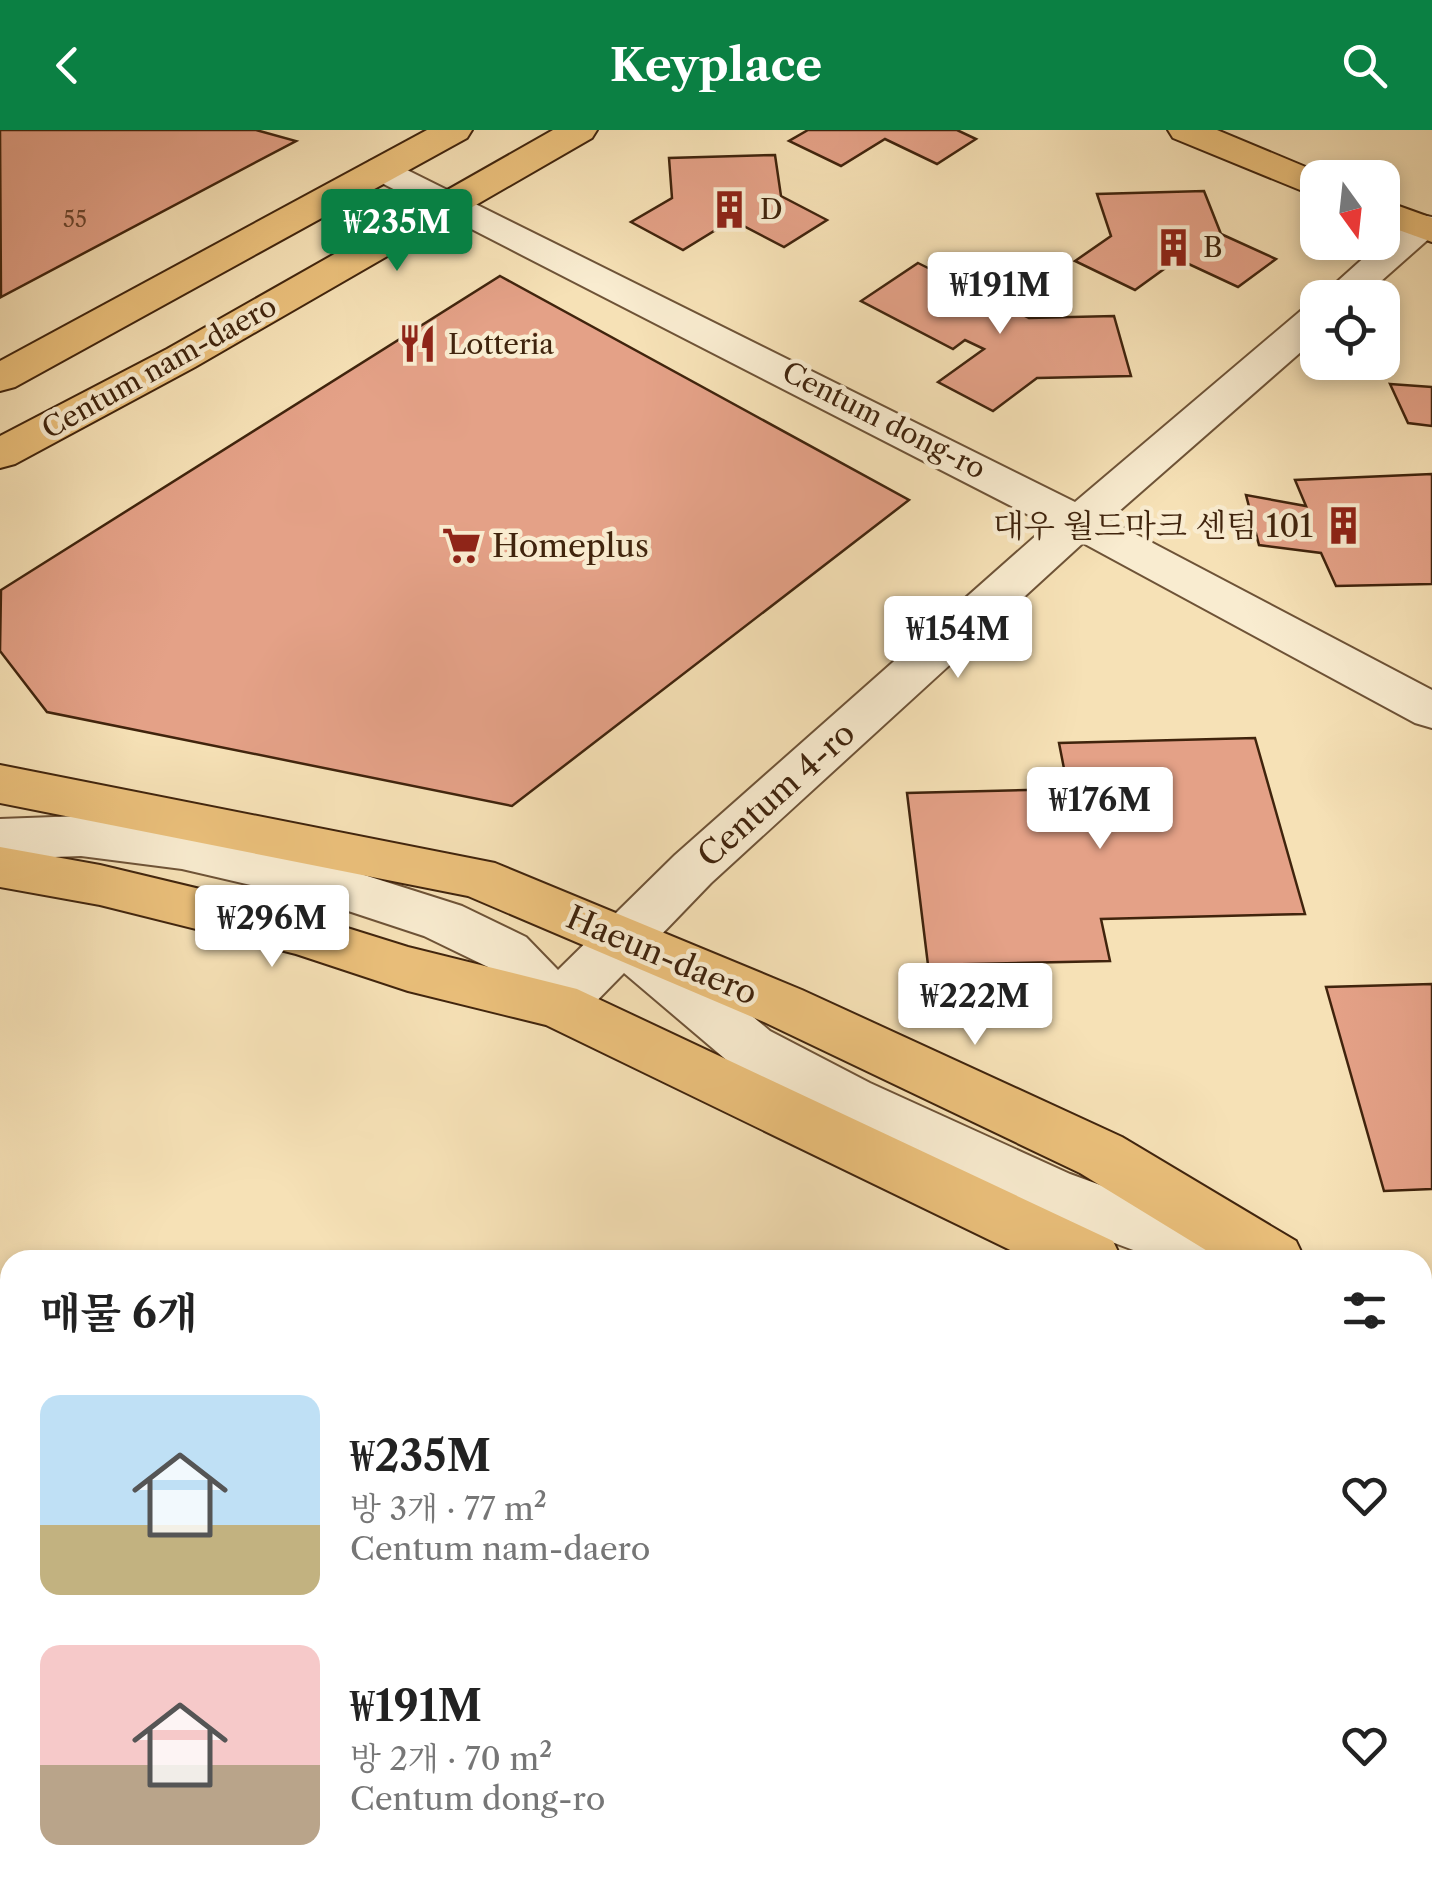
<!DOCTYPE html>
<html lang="ko">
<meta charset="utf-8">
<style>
body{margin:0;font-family:"Libre Caslon Text","Noto Serif KR",serif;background:#f6f6f6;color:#222;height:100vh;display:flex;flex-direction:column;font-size:38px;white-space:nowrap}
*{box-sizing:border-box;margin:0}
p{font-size:32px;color:#767676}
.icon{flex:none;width:55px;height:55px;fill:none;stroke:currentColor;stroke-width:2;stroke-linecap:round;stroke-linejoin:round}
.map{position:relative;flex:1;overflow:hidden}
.panel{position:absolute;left:0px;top:1120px;width:1432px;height:640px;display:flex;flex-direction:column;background:#fff;border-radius:30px 30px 0 0;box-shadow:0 5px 15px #0003}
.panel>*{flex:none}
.needle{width:65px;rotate:165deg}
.tools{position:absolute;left:1300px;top:30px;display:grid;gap:20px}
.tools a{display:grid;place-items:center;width:100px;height:100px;border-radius:20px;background:#fff;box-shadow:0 5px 15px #0003;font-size:50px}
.price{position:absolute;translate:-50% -85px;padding:0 22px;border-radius:10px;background:#fff;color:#222;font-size:32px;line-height:65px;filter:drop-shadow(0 2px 5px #0008)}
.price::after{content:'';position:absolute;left:50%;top:60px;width:30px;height:22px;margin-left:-15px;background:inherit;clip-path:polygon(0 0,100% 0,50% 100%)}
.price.current{background:#0b8043;color:#fff}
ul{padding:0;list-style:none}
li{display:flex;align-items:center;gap:30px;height:250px;padding:0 40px}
li span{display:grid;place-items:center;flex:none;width:280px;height:200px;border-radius:20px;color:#555}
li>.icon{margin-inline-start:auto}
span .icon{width:120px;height:120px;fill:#fffc;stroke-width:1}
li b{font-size:42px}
h2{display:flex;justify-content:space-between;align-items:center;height:120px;padding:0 40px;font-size:42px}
header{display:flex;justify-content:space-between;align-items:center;height:130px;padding:0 40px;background:#0b8043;color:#fff;font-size:45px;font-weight:700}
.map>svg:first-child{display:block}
</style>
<header><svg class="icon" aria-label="back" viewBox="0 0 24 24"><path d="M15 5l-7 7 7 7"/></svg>Keyplace<svg class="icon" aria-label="search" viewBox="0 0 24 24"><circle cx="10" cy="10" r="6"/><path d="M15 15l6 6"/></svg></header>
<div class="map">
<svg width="1432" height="1760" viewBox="0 0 1432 1760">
<rect width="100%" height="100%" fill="#f6e1b6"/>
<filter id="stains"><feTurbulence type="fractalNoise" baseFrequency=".002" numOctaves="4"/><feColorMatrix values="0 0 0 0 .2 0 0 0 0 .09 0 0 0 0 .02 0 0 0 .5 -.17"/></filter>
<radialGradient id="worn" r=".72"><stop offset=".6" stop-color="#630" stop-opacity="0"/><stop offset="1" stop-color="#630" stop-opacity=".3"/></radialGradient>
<g fill="#e4a187" stroke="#40240d" stroke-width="2.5">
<polygon points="0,0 256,0 296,11 1,167"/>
<polygon points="808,0 957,0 976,9 937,34 885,9 841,36 789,11"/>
<polygon points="775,25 781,66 827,90 784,117 732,90 683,120 631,92 672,68 669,28"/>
<polygon points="1204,61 1221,104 1276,129 1238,157 1178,129 1135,160 1075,131 1111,106 1097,64"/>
<polygon points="918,133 1029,188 1114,186 1131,246 1037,248 993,281 938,252 984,219 965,210 953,219 861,171"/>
<polygon points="500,146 909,370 512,676 47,582 0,521 1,460"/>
<polygon points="1390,254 1432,257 1432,296 1408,293"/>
<polygon points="1432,344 1432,454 1336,456 1321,423 1259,415 1246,365 1306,376 1295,350"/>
<polygon points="1255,608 1305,784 1101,789 1110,831 928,835 907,663 1068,659 1059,613"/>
<polygon points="1432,854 1432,1059 1384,1061 1326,857"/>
</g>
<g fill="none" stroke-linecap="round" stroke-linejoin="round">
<defs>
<g id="minor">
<polygon points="383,28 1075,372 1304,178 1318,174 1318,207 1109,390 1432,560 1432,598 1415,593 1083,413 711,753 658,808 770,901 870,953 1070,1044 1254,1111 1263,1130 1160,1130 1029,1081 830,987 730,933 624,843 577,891 558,897 539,891 488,837 424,806 315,770 182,739 81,726 0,729 0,689 81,686 182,699 317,730 462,776 526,807 558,840 675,725 1048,395 370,47 365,39 370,31"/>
<polygon points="1421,85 1432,87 1432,106 1362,168 1319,168 1408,88"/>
<polygon points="0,1498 10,1499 10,1569 0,1568"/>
<polygon points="676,1750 773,1750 777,1760 680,1760"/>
</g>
<g id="major">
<polygon points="427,0 472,0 467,8 15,257 0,261 0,231"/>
<polygon points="553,0 597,0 592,8 195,237 15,334 0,338 0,306 167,219"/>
<polygon points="1168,0 1217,0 1332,48 1318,48 1318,65 1305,62 1173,8"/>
<polygon points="1382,70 1432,88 1432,112 1382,94"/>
<polygon points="0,635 495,733 802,860 1122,1007 1296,1111 1305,1130 1222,1130 1080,1043 764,892 468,766 0,673"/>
<polygon points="0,717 100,735 296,782 408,817 577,859 1113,1111 1122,1130 1031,1130 546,895 408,861 296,824 100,775 0,757"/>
<polygon points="1422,1183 1432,1187 1432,1246 1422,1242"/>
<polygon points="1422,1268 1432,1271 1432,1333 1422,1329"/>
</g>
</defs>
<use href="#minor" stroke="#6e5337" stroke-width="4"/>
<use href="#major" stroke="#40240d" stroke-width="4"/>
<use href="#minor" fill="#f9ecd0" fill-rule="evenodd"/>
<use href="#major" fill="#ebc07b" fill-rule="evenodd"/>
<g stroke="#40240d" stroke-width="9" stroke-dasharray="21 21" stroke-linecap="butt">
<polyline points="0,1372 10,1376"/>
<polyline points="0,1415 10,1419"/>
<polyline points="944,1750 972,1760"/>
<polyline points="1102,1750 1131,1760"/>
</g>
</g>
<defs>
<symbol id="building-bare" viewBox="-9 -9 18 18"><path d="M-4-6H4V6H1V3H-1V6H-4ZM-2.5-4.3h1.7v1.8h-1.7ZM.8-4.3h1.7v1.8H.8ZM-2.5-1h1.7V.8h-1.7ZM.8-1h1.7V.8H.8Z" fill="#8f2418" stroke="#f9ecd0" stroke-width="2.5" paint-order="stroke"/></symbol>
<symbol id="restaurant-bare" viewBox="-9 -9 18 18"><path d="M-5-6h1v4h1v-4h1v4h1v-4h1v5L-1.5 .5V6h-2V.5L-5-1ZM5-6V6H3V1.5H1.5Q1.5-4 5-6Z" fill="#8f2418" stroke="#f9ecd0" stroke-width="2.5" paint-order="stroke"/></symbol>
<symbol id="supermarket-bare" viewBox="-9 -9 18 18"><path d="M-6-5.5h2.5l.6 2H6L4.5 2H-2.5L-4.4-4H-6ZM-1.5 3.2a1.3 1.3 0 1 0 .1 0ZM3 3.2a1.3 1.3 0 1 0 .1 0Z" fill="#8f2418" stroke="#f9ecd0" stroke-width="2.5" paint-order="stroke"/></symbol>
</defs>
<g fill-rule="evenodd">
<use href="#building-bare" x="702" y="52" width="55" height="55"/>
<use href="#building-bare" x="1146" y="90" width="55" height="55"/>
<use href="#restaurant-bare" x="390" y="186" width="55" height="55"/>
<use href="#building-bare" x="1316" y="368" width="55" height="55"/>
<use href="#supermarket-bare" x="434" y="388" width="55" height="55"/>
</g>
<g text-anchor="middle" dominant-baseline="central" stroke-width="9" stroke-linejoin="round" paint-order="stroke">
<g font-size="22" fill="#69432c">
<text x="75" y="89">55</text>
</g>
<g font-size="28" fill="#40240d" stroke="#f9ecd0" text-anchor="start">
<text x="760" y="79">D</text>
<text x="1203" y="117">B</text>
<text x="448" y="214">Lotteria</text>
</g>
<g font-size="28" fill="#40240d" stroke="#f9ecd0">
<text transform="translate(159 237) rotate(-29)">Centum nam-daero</text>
<text transform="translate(884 290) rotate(27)">Centum dong-ro</text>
</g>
<g font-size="32" fill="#40240d" stroke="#f9ecd0" text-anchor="end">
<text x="1313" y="395">대우 월드마크 센텀 101</text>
<text x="492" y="415" text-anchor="start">Homeplus</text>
</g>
<g font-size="32" fill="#40240d" stroke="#f9ecd0">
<text transform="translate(776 664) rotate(-42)">Centum 4-ro</text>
<text transform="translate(662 825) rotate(23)">Haeun-daero</text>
</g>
</g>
<rect width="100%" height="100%" filter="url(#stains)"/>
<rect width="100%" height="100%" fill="url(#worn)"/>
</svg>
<div class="tools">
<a><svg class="needle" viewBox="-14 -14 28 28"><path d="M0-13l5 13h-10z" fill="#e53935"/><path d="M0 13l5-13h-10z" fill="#767676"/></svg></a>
<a><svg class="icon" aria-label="locate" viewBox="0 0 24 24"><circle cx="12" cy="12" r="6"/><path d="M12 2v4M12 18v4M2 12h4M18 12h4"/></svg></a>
</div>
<b class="price current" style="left:397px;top:144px">₩235M</b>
<b class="price" style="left:1000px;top:207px">₩191M</b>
<b class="price" style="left:958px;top:551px">₩154M</b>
<b class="price" style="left:1100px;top:722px">₩176M</b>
<b class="price" style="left:272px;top:840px">₩296M</b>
<b class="price" style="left:975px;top:918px">₩222M</b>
<section class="panel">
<h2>매물 6개<svg class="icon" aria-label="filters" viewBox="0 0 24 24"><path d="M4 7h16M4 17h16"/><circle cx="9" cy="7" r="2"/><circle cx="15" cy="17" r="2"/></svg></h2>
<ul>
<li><span style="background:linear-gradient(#bfe0f5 65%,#c2b280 0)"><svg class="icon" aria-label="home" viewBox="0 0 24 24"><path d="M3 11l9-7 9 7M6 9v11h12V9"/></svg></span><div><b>₩235M</b><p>방 3개 · 77 m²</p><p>Centum nam-daero</p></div><svg class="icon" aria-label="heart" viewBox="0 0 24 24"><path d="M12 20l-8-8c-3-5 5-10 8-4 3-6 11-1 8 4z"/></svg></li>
<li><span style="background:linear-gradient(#f6c9c9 60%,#b9a48a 0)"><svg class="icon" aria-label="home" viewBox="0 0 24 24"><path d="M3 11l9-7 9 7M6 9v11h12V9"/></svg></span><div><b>₩191M</b><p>방 2개 · 70 m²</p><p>Centum dong-ro</p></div><svg class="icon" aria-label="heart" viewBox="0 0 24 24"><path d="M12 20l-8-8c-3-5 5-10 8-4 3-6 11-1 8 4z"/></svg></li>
</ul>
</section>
</div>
